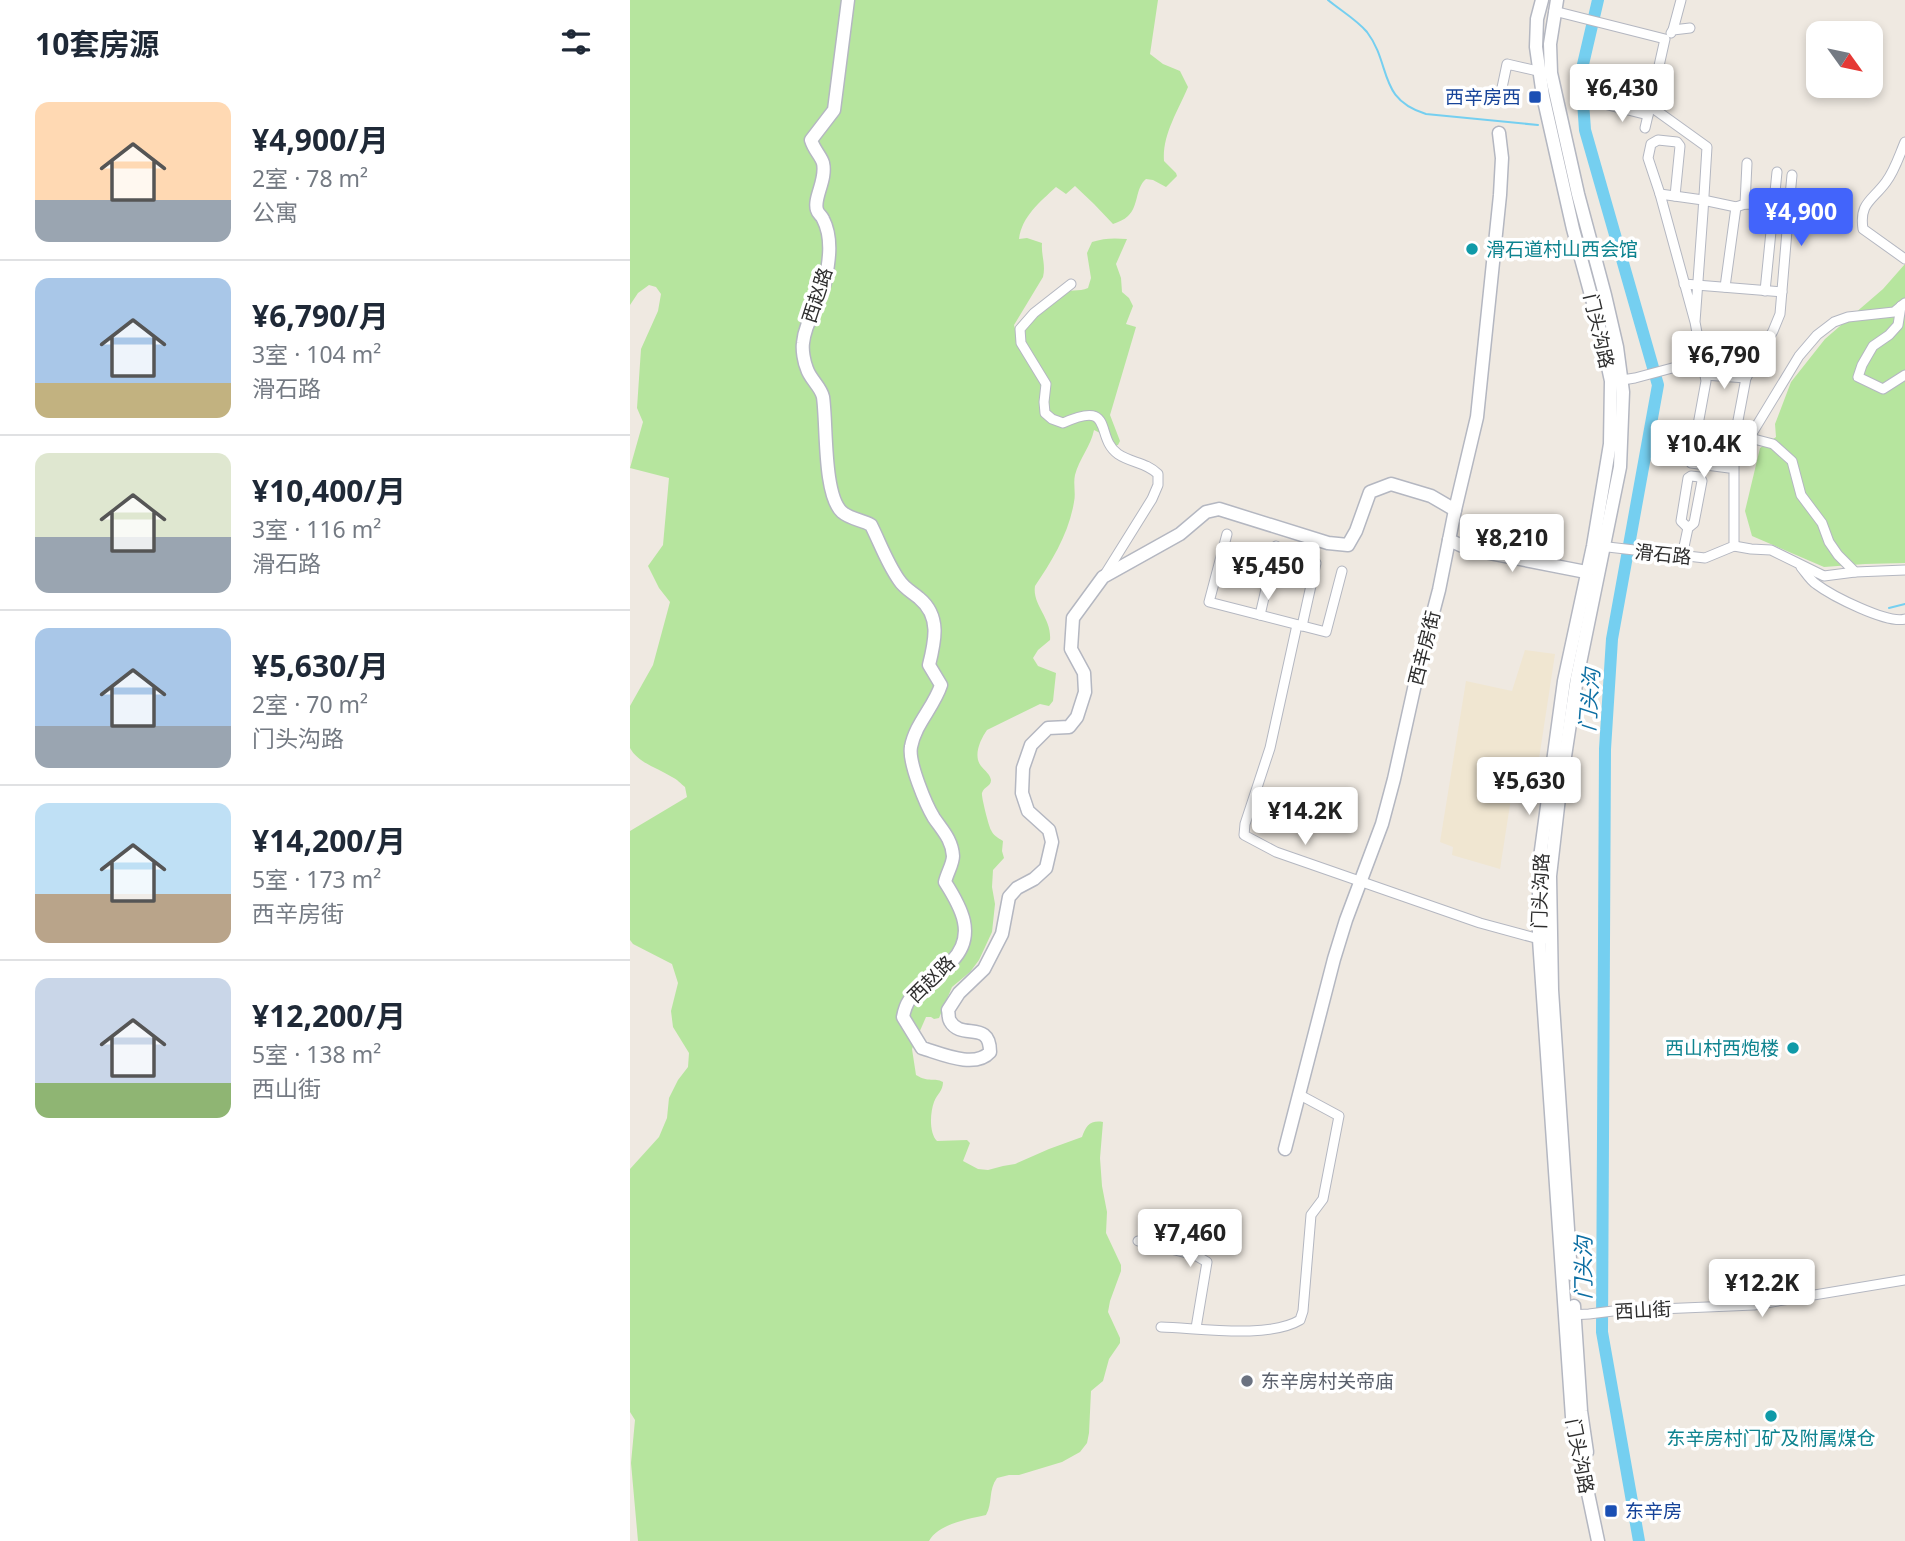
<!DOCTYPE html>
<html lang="zh">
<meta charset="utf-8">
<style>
body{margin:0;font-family:"Noto Sans","Noto Sans SC",sans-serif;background:#f2f2f3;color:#1f2937;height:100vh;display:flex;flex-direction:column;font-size:26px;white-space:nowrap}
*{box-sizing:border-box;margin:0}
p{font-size:23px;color:#747a83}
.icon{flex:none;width:38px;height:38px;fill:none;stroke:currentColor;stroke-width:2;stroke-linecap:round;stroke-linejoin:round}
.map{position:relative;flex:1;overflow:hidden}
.side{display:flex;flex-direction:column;background:#fff;width:630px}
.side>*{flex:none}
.needle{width:46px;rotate:123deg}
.controls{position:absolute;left:1176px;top:21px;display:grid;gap:14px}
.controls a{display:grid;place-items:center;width:77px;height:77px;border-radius:14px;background:#fff;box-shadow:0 4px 10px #0003;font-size:35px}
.price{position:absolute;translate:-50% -60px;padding:0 16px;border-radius:7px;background:#fff;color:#222;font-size:23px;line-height:46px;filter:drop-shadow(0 2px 4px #0008)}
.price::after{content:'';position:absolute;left:50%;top:42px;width:21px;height:16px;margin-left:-10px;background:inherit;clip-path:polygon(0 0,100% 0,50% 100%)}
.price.active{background:#4264fb;color:#fff}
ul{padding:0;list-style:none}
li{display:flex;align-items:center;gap:21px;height:175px;padding:0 35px}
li+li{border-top:2px solid #e0e1e3}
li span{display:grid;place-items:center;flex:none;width:196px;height:140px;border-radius:14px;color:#555}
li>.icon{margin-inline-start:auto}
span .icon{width:84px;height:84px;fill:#fffc;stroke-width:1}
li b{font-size:30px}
h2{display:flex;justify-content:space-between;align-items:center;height:84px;padding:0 35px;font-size:30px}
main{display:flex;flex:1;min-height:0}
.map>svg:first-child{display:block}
</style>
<main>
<section class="side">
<h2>10套房源<svg class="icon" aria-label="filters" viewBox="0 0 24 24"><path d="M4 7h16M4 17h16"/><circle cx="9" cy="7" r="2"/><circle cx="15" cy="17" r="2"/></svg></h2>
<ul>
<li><span style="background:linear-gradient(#ffd9b3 70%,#9aa5b1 0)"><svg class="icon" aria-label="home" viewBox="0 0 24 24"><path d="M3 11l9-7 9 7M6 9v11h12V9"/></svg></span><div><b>¥4,900/月</b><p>2室 · 78 m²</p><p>公寓</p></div></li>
<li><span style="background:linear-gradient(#a9c7e8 75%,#c2b280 0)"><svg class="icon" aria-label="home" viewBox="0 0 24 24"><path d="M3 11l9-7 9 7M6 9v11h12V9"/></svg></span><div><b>¥6,790/月</b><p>3室 · 104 m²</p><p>滑石路</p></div></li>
<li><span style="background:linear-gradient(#dfe7d0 60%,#9aa5b1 0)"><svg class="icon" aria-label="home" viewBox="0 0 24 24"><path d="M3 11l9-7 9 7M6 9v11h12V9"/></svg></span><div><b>¥10,400/月</b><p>3室 · 116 m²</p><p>滑石路</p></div></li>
<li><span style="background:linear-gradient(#a9c7e8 70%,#9aa5b1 0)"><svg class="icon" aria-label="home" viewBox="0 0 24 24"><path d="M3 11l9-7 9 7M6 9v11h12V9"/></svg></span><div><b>¥5,630/月</b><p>2室 · 70 m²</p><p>门头沟路</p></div></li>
<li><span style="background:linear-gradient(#bfe0f5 65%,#b9a48a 0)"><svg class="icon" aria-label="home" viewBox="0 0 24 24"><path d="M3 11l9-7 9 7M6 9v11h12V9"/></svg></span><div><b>¥14,200/月</b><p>5室 · 173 m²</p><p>西辛房街</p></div></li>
<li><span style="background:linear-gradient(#c9d6e8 75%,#8fb573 0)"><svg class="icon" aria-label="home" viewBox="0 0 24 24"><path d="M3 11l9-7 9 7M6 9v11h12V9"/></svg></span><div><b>¥12,200/月</b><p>5室 · 138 m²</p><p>西山街</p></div></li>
</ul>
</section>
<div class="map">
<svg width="1275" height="1541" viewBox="0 0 1275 1541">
<rect width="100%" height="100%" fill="#efe9e1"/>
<polygon fill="#f0e6d1" points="895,650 925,654 903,798 882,792 870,869 822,855 823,847 810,842 836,681 882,691"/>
<g fill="#b6e59e">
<path d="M 0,0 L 528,0 L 520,54 L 533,64 L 550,71 L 558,87 C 548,111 532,135 534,161 L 546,173 L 547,176 L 536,187 L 523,180 L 516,179 C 505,188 509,206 498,216 C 494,220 488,222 483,224 L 464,204 L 445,186 L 436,194 L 426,187 C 410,202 392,216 389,239 L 397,238 L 412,243 C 411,255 416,265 413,277 L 384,325 L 386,332 L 390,332 C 403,323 417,299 430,293 C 439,289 449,292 458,288 L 461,278 L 457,253 L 462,242 C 474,238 484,238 497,239 L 486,264 L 491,278 L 492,292 L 499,298 L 503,306 L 496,324 L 506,327 L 480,415 L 490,441 L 488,445 L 478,447 L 473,442 L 472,434 L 464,430 C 461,446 449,459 445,475 C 443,484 446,493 444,502 C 439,533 422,561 405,586 C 402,605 422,618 420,640 L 408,650 L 403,658 L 408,666 L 426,673 L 423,701 L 419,706 L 410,704 L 357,730 C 350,740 343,756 351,766 C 355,771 360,774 361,780 C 361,787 354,786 352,793 C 351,796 359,827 361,830 C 363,835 368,838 373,841 L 372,851 L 374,858 L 363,870 L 362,887 L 365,904 L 362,932 L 349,960 L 340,972 L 322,987 L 309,1018 L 304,1019 L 301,1017 L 296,1017 L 282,1049 L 286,1075 C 299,1083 304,1077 313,1082 C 313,1091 307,1094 304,1102 C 300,1113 299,1133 307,1141 L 337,1140 L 340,1143 L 333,1161 L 348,1169 L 358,1170 L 373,1166 L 385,1164 L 419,1149 L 452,1137 C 456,1126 460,1120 473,1122 L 470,1158 L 472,1186 L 477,1212 L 476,1233 L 491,1265 L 491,1271 L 480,1301 L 478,1312 L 490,1338 L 490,1343 L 479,1359 L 473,1381 L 461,1391 L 459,1433 L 457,1443 L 450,1452 L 432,1462 L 389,1475 L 379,1475 L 367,1478 C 358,1490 363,1503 356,1515 C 338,1519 308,1524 299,1541 L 8,1541 L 1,1463 L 5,1420 L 0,1412 L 0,1169 L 29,1137 L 37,1118 L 39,1098 L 48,1080 L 58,1067 L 59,1053 L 43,1027 L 41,1011 L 48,983 L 42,964 L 3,944 L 0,940 L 0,831 L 57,797 L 55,787 C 51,784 47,779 42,777 C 28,768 8,763 0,748 L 0,706 L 23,665 L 40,602 L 29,588 L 18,566 L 33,545 L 39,478 L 0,468 L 13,422 L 7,408 L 11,349 L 28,311 L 31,294 L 26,287 L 19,285 L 8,293 L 0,305 Z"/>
<polygon points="1275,264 1275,563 1235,564 1194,567 1122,536 1115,511 1130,448 1146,437 1145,424 1161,382 1195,339 1253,289"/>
</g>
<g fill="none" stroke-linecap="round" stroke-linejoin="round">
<g stroke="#75cff0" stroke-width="2">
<path d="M 698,0 C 710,10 727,20 737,32 C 762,65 747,99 796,114 L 908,125"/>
<polyline points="1259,608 1275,604"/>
</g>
<polyline stroke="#75cff0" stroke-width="12" points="968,0 951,73 955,130 1028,385 982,639 975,749 972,1332 1009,1541"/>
<defs>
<g id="street">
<polyline points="924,11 1035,39 1020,106 1077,147 1073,212 1065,322 1076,381 1061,463 1099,468 1116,378 1143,331 1150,314 1159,207 1115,204 1106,207 1073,200 1030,194 1065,322"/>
<polyline points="1043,30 1051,0"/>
<polyline points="1041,33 1043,30 1060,28"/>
<polyline points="869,102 877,64 912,72"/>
<polyline points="974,104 1018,115"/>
<polyline points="1015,128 1019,111"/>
<path d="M 1275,142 C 1269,156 1265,170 1256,182 C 1242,201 1229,203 1233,229 L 1275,259"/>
<polyline points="1030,194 1018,158 1021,144 1028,140 1047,142 1050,146 1045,196"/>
<polyline points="1115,204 1117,163"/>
<polyline points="1159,207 1162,175"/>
<path d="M 441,284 L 404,313 L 390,329 L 391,343 L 416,384 L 414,402 L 415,413 L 422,419 L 433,423 C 486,399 464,437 488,454 C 501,463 516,462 528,474 L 528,485 L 522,499 L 474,576"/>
<polyline points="1054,284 1152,292"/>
<polyline points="1095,287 1106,207"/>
<polyline points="1135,291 1147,172"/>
<polyline points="1271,306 1268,325 1259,335 1243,346 1232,365 1228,377 1253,389 1275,375"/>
<polyline points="1075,375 1116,378"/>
<polyline points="986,381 1005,378 1072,360"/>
<polyline points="1120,438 1143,444 1162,461 1171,495 1192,523 1199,542 1208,555 1225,572 1275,570"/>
<polyline points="597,534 579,602 696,632 712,571"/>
<polyline points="969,546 1075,558 1104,546 1104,463 1169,356 1187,335 1204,322 1218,317 1264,312 1275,303"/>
<polyline points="1104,546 1121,549 1141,550 1194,576 1225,572"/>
<polyline points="1052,556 1058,528 1064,523 1072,481 1070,477 1061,476 1058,478 1051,521 1058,528"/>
<path d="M 1171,567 C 1176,573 1180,580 1186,584 C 1202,596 1257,624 1275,619"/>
<polyline points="630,615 646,546"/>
<polyline points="667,625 640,748 615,824 614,835 646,852 850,923 909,939 914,939"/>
<polyline points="672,626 686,563"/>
<polyline points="508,1241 565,1255 577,1262 566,1328"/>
<polyline points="940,1315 959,1314 983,1311 1124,1305 1275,1280"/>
<path d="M 531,1327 C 569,1328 638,1339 670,1320 L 673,1311 L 681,1215 L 693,1199 L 709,1116 L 670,1095"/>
</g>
<g id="secondary">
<path d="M 218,0 L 204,110 L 181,140 C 184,150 191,156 193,163 C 197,180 183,198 187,210 C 188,214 192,216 193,219 C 203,238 199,262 195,282 C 190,303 175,321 173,343 C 172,350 174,362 177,369 C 180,379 191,387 193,397 C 197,423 193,495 212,512 C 220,519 232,520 241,525 C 250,543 257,563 269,580 C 274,588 282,592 289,598 C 311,616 305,641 299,665 L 311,685 C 304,707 285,724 281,747 C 278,762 296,805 304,818 C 313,831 322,840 323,856 C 323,864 317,873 315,882 C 331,907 347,935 322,961 C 313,970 302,978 293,986 C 281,997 276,1001 273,1017 L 292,1048 C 312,1054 345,1069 360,1052 C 360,1019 331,1041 320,1021 C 318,1018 319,1013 318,1010 L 329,993 L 354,969 L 372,934 L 379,897 L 387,888 L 404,879 L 416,868 L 422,842 L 419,830 L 398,811 L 392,793 L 393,768 L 401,745 L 418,728 L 439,727 L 447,717 L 455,692 L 454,673 L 441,649 L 443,618 L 473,577 L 550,534 L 576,512 L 589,509 L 698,543 L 718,545 L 726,531 L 740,492 L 761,484 L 801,496 L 825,510"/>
<polyline points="912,0 907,19 906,47 913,96 943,229 968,321 981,381 980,444 963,546 934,681 909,865 909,939 942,1417 968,1541"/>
<polyline points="927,0 920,44 921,73 948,194 975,295 987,347 993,392 990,467 947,678 930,789 920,876 922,990 941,1274"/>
<polyline points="819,540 839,549 956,572"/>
<polyline points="655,1149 704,959 716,920 752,824 764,779 789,666 809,590 825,510 847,417 870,195 872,158 869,133"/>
<polyline points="944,1306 951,1411 957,1452"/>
</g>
</defs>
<use href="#street" stroke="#b4b7c1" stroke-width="11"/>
<use href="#secondary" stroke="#b4b7c1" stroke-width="15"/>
<use href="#street" stroke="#fff" stroke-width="9"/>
<use href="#secondary" stroke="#fff" stroke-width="12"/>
</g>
<g fill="#1a4fb4" stroke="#fff" stroke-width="2.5">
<rect x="898" y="90" width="14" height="14" rx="3.5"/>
<rect x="974" y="1504" width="14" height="14" rx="3.5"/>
</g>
<g fill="#0f9aa8" stroke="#fff" stroke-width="2.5">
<circle cx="842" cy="249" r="7"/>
<circle cx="1163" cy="1048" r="7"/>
<circle cx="1141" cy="1416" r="7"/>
</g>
<circle fill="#6b7280" stroke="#fff" stroke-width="2.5" cx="617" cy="1381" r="7"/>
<g text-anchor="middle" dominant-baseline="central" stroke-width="7" stroke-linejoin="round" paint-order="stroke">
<g font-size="19" fill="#164399" stroke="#fff" text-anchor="end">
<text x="891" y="97">西辛房西</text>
<text x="995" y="1511" text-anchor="start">东辛房</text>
</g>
<g font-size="19" fill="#0d838f" stroke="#fff" text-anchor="start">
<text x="856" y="249">滑石道村山西会馆</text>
<text x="1149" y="1048" text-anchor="end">西山村西炮楼</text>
<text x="1141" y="1438" text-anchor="middle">东辛房村门矿及附属煤仓</text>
</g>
<g font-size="19" fill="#2e2e2e" stroke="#fff">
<text transform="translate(187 295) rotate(-72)">西赵路</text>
<text transform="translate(969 331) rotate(77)">门头沟路</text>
<text transform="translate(1033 554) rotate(6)">滑石路</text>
<text transform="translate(794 648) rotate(-76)">西辛房街</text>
<text transform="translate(910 891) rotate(-88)">门头沟路</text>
<text transform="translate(301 979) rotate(-45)">西赵路</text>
<text transform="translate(1013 1310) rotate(-3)">西山街</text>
<text transform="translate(950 1456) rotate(79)">门头沟路</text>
</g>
<g font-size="19" fill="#5b616d" stroke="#fff" text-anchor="start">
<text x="631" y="1381">东辛房村关帝庙</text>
</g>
<g font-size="21" font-style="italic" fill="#0d6fa3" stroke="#fff">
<text transform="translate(959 700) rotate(-86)">门头沟</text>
<text transform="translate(953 1268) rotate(-90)">门头沟</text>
</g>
</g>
</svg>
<div class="controls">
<a><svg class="needle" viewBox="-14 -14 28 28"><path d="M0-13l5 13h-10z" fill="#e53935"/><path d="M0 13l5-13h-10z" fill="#747a83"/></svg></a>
</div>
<b class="price" style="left:992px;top:124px">¥6,430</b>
<b class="price active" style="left:1171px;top:248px">¥4,900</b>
<b class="price" style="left:1094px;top:391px">¥6,790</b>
<b class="price" style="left:1074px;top:480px">¥10.4K</b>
<b class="price" style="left:882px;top:574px">¥8,210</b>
<b class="price" style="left:638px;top:602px">¥5,450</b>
<b class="price" style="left:899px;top:817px">¥5,630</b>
<b class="price" style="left:675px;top:847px">¥14.2K</b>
<b class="price" style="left:560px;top:1269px">¥7,460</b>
<b class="price" style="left:1132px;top:1319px">¥12.2K</b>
</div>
</main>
